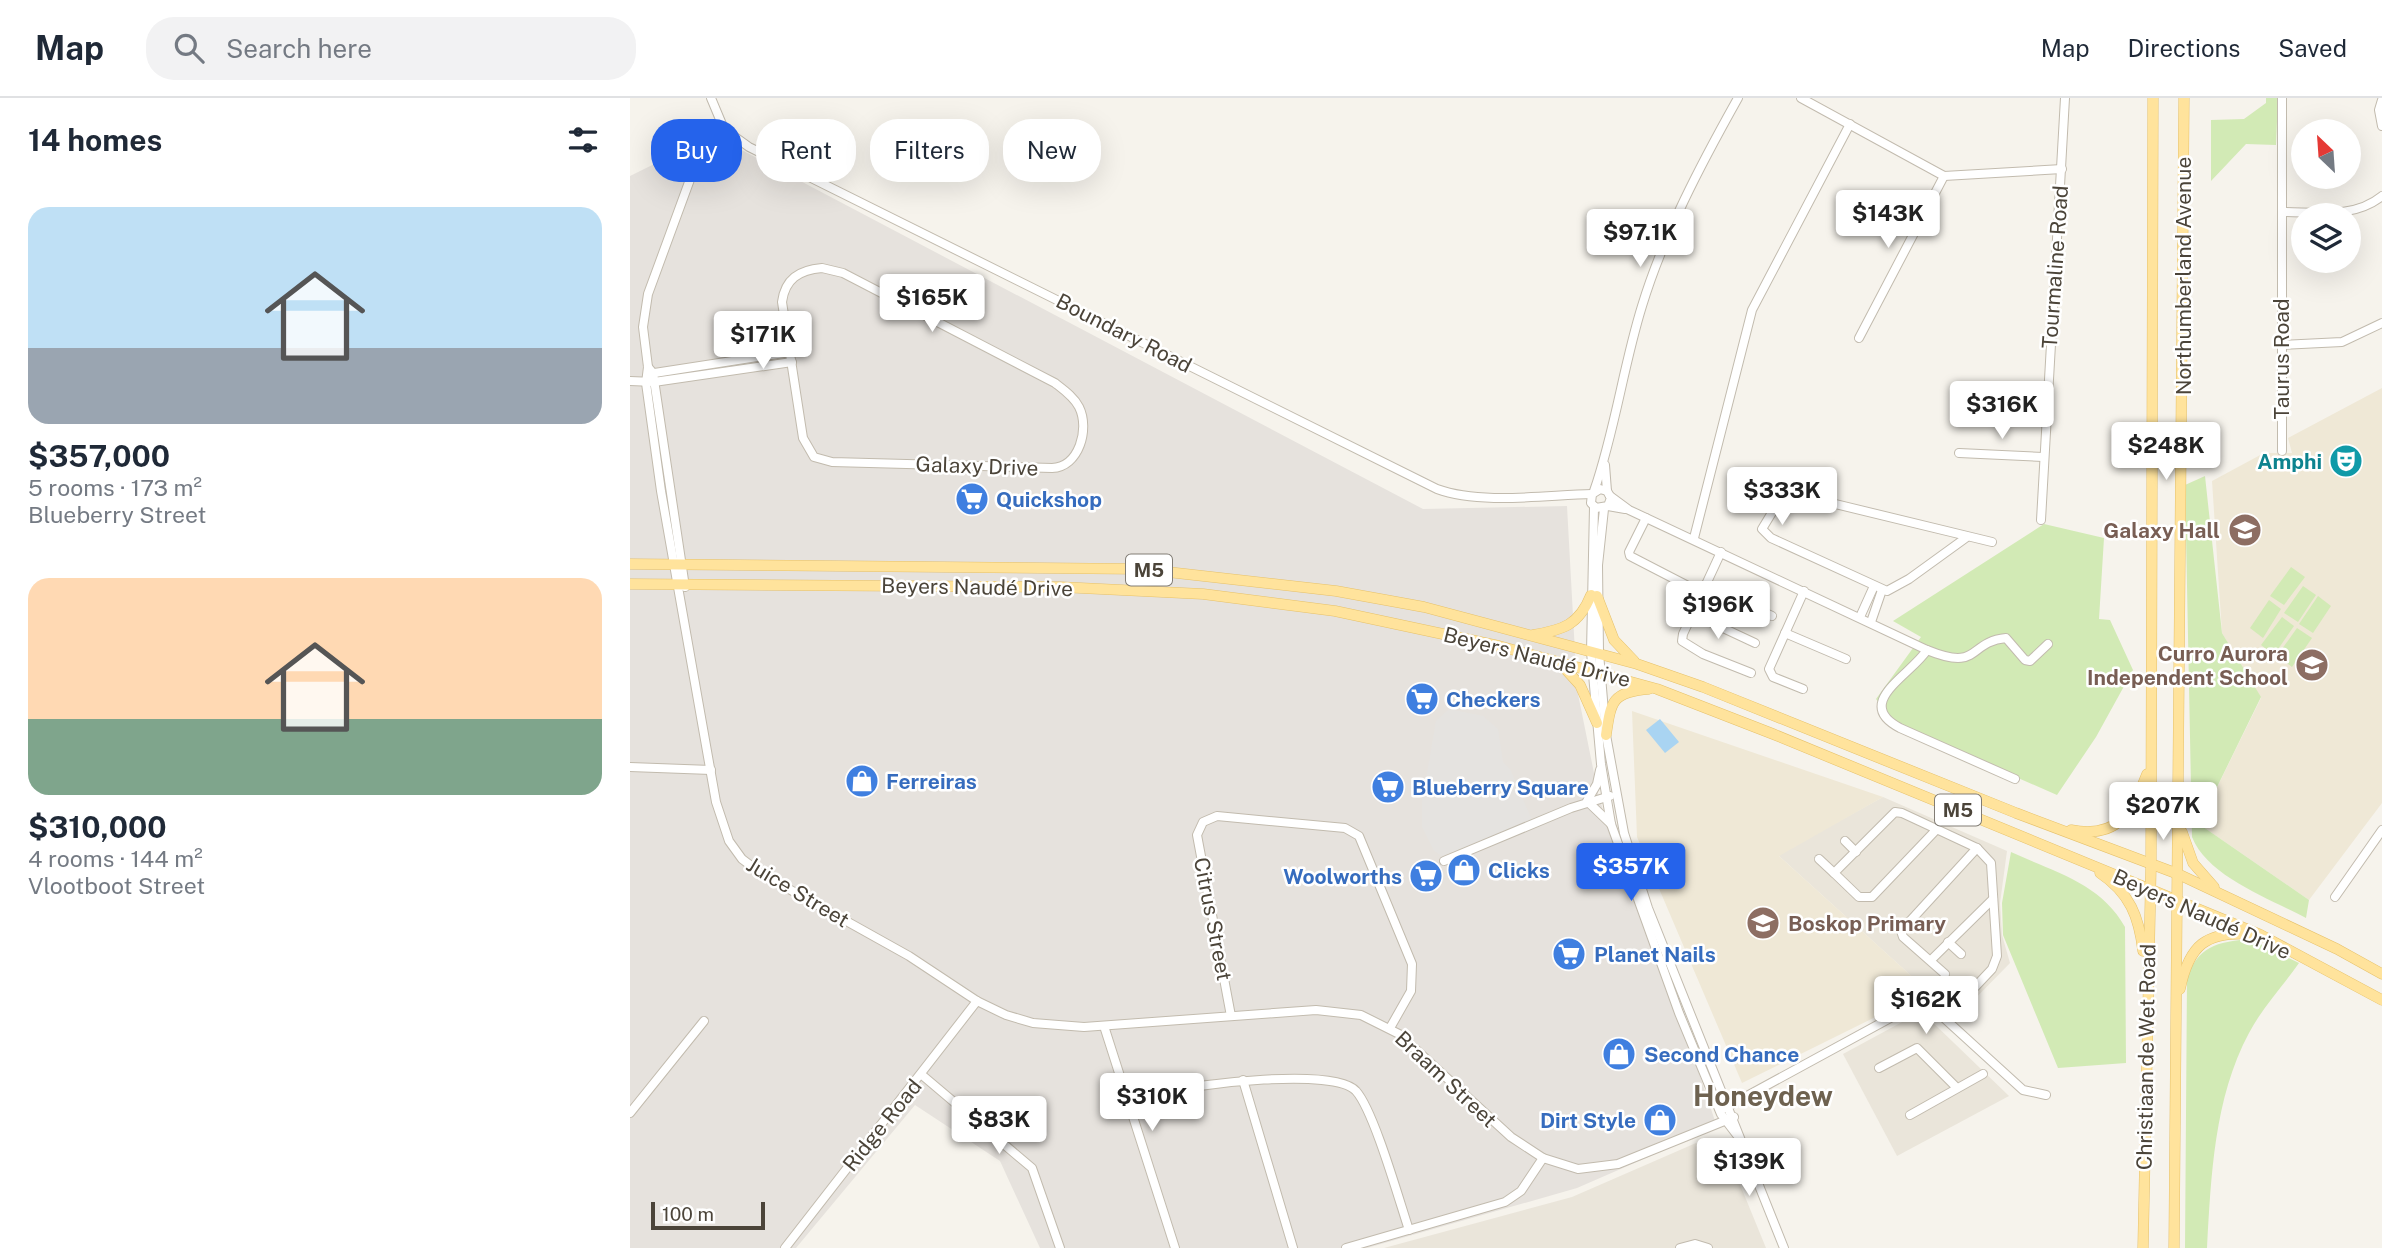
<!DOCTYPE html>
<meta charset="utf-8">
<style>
body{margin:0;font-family:"Public Sans",sans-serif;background:#f2f2f3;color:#1f2937;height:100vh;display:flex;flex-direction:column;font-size:26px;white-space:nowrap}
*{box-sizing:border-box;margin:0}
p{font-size:23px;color:#747a83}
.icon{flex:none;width:38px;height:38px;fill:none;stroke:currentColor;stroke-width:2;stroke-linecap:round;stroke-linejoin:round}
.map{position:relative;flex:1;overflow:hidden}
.side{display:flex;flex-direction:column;background:#fff;width:630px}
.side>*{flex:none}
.guide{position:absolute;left:21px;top:21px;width:665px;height:63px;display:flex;gap:14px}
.needle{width:46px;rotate:335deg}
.fabs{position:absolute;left:1661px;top:21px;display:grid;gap:14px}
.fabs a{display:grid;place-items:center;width:70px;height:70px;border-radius:50%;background:#fff;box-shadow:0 7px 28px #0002;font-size:35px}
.scale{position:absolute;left:21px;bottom:18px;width:114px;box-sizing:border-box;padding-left:7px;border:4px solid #4b4439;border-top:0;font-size:19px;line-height:24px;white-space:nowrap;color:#4b4439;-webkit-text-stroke:5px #fff;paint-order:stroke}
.price{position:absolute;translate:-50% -60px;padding:0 16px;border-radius:7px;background:#fff;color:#222;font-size:23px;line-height:46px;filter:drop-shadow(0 2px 4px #0008)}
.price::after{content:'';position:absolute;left:50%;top:42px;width:21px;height:16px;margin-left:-10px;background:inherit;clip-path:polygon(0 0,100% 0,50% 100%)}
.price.selected{background:#2563eb;color:#fff}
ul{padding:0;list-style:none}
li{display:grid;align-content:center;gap:14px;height:371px;padding:0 28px}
li span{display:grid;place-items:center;height:217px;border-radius:21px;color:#555}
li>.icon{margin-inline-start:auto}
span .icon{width:126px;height:126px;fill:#fffc;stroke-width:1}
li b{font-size:30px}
h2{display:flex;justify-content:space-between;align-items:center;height:84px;padding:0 28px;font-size:30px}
.tag{padding:0 24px;border-radius:28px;background:#fff;box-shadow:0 7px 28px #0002;font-size:24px;line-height:63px}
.tag.selected{background:#2563eb;color:#fff}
header{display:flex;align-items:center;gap:42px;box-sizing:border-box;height:98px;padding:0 35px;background:#fff;border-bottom:2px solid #e0e1e3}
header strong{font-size:33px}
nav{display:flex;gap:38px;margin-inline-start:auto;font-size:24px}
.search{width:490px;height:63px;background:#f2f2f3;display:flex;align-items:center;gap:18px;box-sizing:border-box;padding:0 24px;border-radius:28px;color:#747a83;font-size:26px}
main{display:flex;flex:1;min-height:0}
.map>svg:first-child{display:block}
</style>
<header>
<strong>Map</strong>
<div class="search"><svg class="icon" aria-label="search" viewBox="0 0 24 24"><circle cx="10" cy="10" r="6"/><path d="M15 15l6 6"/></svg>Search here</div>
<nav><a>Map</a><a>Directions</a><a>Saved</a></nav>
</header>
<main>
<section class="side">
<h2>14 homes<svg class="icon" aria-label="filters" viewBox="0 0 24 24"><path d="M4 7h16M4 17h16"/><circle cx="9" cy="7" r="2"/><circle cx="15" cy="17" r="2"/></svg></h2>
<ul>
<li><span style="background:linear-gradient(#bfe0f5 65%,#9aa5b1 0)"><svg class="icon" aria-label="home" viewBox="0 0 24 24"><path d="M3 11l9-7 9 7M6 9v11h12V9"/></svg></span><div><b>$357,000</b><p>5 rooms · 173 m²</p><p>Blueberry Street</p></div></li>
<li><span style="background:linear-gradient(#ffd9b3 65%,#7fa58c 0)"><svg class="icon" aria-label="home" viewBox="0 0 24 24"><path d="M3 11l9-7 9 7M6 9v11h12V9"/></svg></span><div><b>$310,000</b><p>4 rooms · 144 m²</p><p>Vlootboot Street</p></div></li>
</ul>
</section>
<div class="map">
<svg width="1752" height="1150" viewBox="0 0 1752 1150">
<rect width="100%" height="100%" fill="#f6f3ec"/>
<g fill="#eae5da">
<polygon points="1253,699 1377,753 1370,805 1372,837 1380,865 1329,917 1298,893 1148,757"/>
<polygon points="1285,917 1296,918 1379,998 1267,1058 1213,956"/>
<polygon points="1066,1045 1101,1086 1109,1084 1136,1150 754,1150 942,1099"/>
</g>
<polygon fill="#e6e2dd" points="83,37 793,411 937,408 947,591 968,695 979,732 1049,915 1087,1029 947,1090 737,1150 410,1150 370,1063 285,1007 166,1150 0,1150 0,78"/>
<g fill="#efe8d6">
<polygon points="1752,290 1752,705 1679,802 1569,726 1631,600 1592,535 1582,383 1634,355 1662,355 1658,340"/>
<polygon points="1002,613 1253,699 1149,758 1298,893 1112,985 1007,739"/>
</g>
<g fill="#d2eab5">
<polygon points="1636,0 1648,0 1646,47 1616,46 1581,83 1581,22 1614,21 1636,5"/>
<path d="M 1575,378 L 1592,535 L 1631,599 L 1569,726 L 1679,802 L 1676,820 C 1639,800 1578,779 1562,739 L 1555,387 Z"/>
<polygon points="1414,426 1474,440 1469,521 1480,522 1503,572 1466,639 1427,697 1265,626 1246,601 1291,539 1263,523"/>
<polygon points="1661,469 1675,479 1654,507 1640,498"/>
<polygon points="1673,488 1686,497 1668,524 1654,515"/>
<polygon points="1688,498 1701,508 1683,535 1669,526"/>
<polygon points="1639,502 1651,511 1633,540 1620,530"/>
<polygon points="1652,519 1664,528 1644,557 1631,547"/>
<polygon points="1667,530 1682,540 1662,569 1647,558"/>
<path d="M 1381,754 C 1424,774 1471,785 1495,829 L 1496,965 L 1428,970 L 1373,837 L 1372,805 Z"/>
<path d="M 1620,841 L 1669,865 C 1653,888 1632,910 1619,935 C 1584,1000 1581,1079 1577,1150 L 1555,1150 L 1557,882 C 1567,848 1587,844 1620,841 Z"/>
</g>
<polygon fill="#e5e3e0" points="819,611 853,618 868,631 873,664 880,671 902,722 812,758 804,753 792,729 792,704 806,623"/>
<polygon fill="#a9d4f2" points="1030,621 1049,644 1035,655 1016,632"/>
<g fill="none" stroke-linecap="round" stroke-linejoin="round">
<defs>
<g id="minor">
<path d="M 81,0 L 94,31 L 119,49 L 807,391 C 851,407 916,397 962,396"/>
<polyline points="1171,0 1314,78 1432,71"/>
<polyline points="1752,2 1749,12 1752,28"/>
<polyline points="94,31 62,76 18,196 13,229 18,269 16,285 31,393 86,704 99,743 112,761 132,776 279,858 347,903 376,917 403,925 454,929 686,912 731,917 769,936 881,1039 913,1060 948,1071 988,1066 1104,1019"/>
<polyline points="152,66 159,52"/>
<path d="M 1652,114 C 1686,114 1724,121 1752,98"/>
<path d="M 192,170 L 213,175 L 425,285 C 434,292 444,299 449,309 C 460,331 449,369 422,370 L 202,364 L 184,359 L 173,340 L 152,204 C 155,181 169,172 192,170 Z"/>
<polyline points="1229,240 1314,78"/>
<polyline points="1651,247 1712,244 1752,225"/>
<polyline points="18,269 23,275 55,489"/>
<polyline points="18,276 160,254"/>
<polyline points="0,283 24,284 162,264"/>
<polyline points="1652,353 1652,0"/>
<polyline points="1329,355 1413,359"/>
<polyline points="975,367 977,393"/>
<path d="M 964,393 C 985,333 993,269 1012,208 C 1034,136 1071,66 1108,0"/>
<path d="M 980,398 L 999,412 L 1297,552 C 1281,577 1222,605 1270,630 L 1385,681"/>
<polyline points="978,408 981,400 977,393 970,391 962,396 961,405 966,410 978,408 995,411"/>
<polyline points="964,409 961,554 971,666 981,726 1049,915 1091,1016 1107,1037"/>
<polyline points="974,411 968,467 969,555 976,637 994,735 1018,810 1154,1150"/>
<polyline points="1016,420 999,454 1000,458 1060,489"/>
<polyline points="1411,422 1435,0"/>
<polyline points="1337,439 1279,481 1257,493 1141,440 1132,431 1152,398 1160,395 1362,444"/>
<polyline points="1064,440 1122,212 1220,26"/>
<polyline points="1091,454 1053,536 1052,543 1073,556 1121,575"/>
<polyline points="1075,487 1142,518"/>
<polyline points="1063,516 1125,545"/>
<polyline points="1230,519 1244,488"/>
<polyline points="1241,524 1252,492"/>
<polyline points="1155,535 1216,561"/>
<path d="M 1297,552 C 1351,574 1337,544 1376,540 L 1395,562 L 1400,563 L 1418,546"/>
<polyline points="1173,591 1143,579 1139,571 1174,493"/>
<polyline points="0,669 81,672"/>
<polyline points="970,672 967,686 957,703 981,726"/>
<polyline points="1306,732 1242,799 1229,799 1204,775 1265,714 1272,715 1347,750 1361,765 1367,858 1362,871 1345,889"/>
<polyline points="1215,743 1226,754"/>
<polyline points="1189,761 1204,775"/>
<polyline points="814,763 941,710 980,698"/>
<polyline points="1705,799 1752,732"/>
<polyline points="1318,844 1331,856"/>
<polyline points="1301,862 1363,801"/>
<polyline points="1315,876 1273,839 1271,833 1347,750"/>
<polyline points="601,918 567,737 573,724 587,718 715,730 729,738 782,866 781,893 760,930"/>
<polyline points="474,928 545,1150"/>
<polyline points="1249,970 1287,950 1327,990"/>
<polyline points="292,977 402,1070 430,1150"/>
<polyline points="613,982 663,1150"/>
<path d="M 1095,1010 L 1275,912 C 1290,905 1301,910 1314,920 L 1393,992 L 1416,997"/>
<path d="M 499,1011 C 510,1005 520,999 533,995 C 564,986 706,969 726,993 C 744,1013 769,1102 779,1132"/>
<polyline points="0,1015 74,923"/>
<polyline points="1280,1017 1353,976"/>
<polyline points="155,1150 347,903"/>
<polyline points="716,1150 875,1104 891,1093 913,1060"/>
<polyline points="1050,1150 1065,1146 1078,1150"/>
</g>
<g id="major">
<polyline points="0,466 511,471 706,493 794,509 1007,566 1073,589 1386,715 1548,776 1707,851 1752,876"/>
<polyline points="0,486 430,489 573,496 705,513 869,548 1027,591 1143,636 1629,836 1752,902"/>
<polyline points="967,498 984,542 1004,563"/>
<path d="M 903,537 C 933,532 949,527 961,497"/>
<polyline points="929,564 950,587 967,625"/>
<path d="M 976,637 C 981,603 982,594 1019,591"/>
<path d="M 1441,732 C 1489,741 1502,714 1517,676"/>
<polyline points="1552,734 1563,765 1584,789"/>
<path d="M 1470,775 C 1500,795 1509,819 1513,853"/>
<path d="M 1550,891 C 1559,847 1576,833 1621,836"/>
<polyline points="1513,1150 1521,768 1523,0"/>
<polyline points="1544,1150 1554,0"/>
</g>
</defs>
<use href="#minor" stroke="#c2bbae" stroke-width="10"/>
<use href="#major" stroke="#e6c16a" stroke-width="11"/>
<use href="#minor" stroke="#fff" stroke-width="8"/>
<use href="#major" stroke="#ffe39c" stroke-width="10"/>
</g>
<defs>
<symbol id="theatre-disc" viewBox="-11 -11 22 22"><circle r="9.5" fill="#0f9aa8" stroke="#fff"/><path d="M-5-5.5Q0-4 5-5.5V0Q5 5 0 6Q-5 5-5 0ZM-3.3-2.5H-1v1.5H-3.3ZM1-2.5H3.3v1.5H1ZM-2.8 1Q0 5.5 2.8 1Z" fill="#fff"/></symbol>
<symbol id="supermarket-disc" viewBox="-11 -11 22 22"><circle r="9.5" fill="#3f7fe0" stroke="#fff"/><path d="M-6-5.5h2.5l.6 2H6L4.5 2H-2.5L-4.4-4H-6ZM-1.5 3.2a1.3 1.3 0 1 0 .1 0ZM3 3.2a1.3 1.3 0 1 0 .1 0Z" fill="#fff"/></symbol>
<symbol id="school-disc" viewBox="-11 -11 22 22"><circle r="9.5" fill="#8d6e63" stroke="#fff"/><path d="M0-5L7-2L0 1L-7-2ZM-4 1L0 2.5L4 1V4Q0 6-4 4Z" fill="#fff"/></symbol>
<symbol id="shop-disc" viewBox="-11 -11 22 22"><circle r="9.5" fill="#3f7fe0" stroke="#fff"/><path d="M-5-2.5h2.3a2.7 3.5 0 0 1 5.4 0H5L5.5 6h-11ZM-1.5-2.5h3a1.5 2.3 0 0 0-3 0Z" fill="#fff"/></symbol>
</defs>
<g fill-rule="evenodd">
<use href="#theatre-disc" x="1697" y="344" width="38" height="38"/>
<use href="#supermarket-disc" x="323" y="382" width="38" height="38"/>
<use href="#school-disc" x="1596" y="413" width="38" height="38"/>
<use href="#school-disc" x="1663" y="548" width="38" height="38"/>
<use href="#supermarket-disc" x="773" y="582" width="38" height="38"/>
<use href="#shop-disc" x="213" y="664" width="38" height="38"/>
<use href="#supermarket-disc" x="739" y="670" width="38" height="38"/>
<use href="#shop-disc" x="815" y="753" width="38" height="38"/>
<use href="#supermarket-disc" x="777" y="759" width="38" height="38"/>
<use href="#school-disc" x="1114" y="806" width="38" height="38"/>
<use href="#supermarket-disc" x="920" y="837" width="38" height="38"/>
<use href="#shop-disc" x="970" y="937" width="38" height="38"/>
<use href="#shop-disc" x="1011" y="1003" width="38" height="38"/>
</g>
<g text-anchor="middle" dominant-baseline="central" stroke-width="5" stroke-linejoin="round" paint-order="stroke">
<g fill="#fff" stroke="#817c74" stroke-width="2">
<rect x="496" y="456.5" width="46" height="31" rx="5"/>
<rect x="1305" y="696.5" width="46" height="31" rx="5"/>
</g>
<g font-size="19" font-weight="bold" fill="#4b4439">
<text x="519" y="472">M5</text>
<text x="1328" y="712">M5</text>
</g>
<g font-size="21" fill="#4b4439" stroke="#fff">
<text transform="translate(1425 169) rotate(-86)">Tourmaline Road</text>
<text transform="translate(1553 178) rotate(-90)">Northumberland Avenue</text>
<text transform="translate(494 235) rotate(27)">Boundary Road</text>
<text transform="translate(1651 261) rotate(-90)">Taurus Road</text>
<text transform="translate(347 368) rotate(2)">Galaxy Drive</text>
<text transform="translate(347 489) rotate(1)">Beyers Naudé Drive</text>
<text transform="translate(907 559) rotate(14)">Beyers Naudé Drive</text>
<text transform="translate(168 794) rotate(31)">Juice Street</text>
<text transform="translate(1572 816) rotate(24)">Beyers Naudé Drive</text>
<text transform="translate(583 821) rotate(79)">Citrus Street</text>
<text transform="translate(1516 959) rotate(-89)">Christiaan de Wet Road</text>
<text transform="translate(816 981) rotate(43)">Braam Street</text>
<text transform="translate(252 1027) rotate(-51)">Ridge Road</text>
</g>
<g font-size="21" font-weight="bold" fill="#0d838f" stroke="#fff" text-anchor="end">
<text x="1692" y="363">Amphi</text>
</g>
<g font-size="21" font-weight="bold" fill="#366cbe" stroke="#fff" text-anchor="start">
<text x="366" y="401">Quickshop</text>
<text x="816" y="601">Checkers</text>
<text x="256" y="683">Ferreiras</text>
<text x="782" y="689">Blueberry Square</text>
<text x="858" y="772">Clicks</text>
<text x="772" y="778" text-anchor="end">Woolworths</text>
<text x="964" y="856">Planet Nails</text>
<text x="1014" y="956">Second Chance</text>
<text x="1006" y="1022" text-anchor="end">Dirt Style</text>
</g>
<g font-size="21" font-weight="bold" fill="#785e54" stroke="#fff" text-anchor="end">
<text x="1590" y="432">Galaxy Hall</text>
<text x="1658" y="555">Curro Aurora<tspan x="1658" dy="24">Independent School</tspan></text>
<text x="1158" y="825" text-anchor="start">Boskop Primary</text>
</g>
<g font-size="28" font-weight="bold" fill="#6e6250" stroke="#fff">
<text x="1133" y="997">Honeydew</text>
</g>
</g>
</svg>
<div class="fabs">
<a><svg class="needle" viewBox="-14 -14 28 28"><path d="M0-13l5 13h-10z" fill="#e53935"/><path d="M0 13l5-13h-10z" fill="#747a83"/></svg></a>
<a><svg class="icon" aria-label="layers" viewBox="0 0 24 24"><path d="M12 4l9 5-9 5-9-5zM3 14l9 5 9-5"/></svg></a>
</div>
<div class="scale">100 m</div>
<b class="price" style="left:1258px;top:152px">$143K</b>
<b class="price" style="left:1010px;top:171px">$97.1K</b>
<b class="price" style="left:302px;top:236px">$165K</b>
<b class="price" style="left:133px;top:273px">$171K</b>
<b class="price" style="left:1372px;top:343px">$316K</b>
<b class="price" style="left:1536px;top:384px">$248K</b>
<b class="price" style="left:1152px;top:429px">$333K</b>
<b class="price" style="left:1088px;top:543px">$196K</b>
<b class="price" style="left:1533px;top:744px">$207K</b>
<b class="price selected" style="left:1001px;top:805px">$357K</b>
<b class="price" style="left:1296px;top:938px">$162K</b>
<b class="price" style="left:522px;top:1035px">$310K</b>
<b class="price" style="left:369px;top:1058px">$83K</b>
<b class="price" style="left:1119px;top:1100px">$139K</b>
<div class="guide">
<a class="tag selected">Buy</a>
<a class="tag">Rent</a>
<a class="tag">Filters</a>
<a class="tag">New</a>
</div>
</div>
</main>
